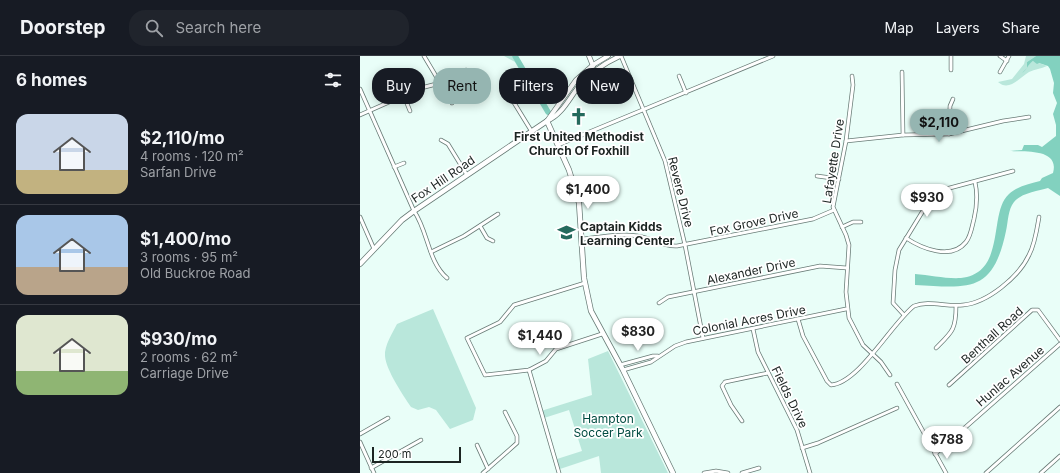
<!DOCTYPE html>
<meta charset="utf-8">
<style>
body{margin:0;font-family:Inter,sans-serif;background:#20242c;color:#f1f3f6;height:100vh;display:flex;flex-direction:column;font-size:15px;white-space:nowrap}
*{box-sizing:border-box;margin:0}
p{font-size:13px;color:#9ea1a6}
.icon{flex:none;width:22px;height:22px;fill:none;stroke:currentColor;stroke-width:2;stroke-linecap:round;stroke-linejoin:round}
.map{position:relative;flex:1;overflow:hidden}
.drawer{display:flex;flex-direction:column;background:#171b24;width:360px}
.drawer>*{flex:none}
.hud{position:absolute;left:12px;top:12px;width:380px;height:36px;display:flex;gap:8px}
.scale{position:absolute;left:12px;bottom:10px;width:89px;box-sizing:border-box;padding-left:4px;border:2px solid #1c2422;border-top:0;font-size:11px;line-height:14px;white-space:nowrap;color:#1c2422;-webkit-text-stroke:3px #fff;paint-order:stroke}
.price{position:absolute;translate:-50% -34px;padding:0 9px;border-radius:14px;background:#fff;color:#222;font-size:13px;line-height:26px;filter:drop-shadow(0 1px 2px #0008)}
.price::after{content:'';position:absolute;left:50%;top:24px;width:12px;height:9px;margin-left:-6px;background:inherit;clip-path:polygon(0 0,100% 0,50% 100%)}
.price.active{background:#95b5b1;color:#111}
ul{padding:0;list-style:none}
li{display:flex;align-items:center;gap:12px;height:100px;padding:0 16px}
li+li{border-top:1px solid #363941}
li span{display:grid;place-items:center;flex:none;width:112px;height:80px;border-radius:12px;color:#555}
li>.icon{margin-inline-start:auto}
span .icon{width:48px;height:48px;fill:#fffc;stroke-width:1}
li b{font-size:17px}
h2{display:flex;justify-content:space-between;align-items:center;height:48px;padding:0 16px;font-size:17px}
.chip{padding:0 14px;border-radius:16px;background:#171b24;box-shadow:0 2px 10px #0003;font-size:14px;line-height:36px}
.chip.active{background:#95b5b1;color:#111}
header{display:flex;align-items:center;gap:24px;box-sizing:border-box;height:56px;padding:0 20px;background:#171b24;border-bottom:1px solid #363941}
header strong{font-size:19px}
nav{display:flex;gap:22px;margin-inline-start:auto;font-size:14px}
.search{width:280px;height:36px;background:#20242c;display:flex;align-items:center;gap:10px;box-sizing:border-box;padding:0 14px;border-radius:16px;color:#9ea1a6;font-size:15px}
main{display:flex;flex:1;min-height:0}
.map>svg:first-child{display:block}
</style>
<header>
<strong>Doorstep</strong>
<div class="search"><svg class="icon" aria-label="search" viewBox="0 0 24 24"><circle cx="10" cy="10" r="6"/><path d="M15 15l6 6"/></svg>Search here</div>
<nav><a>Map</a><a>Layers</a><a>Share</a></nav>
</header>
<main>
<section class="drawer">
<h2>6 homes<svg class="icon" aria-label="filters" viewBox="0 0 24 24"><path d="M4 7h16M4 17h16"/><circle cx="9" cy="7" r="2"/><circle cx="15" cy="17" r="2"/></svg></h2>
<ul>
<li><span style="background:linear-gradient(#c9d6e8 70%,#c2b280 0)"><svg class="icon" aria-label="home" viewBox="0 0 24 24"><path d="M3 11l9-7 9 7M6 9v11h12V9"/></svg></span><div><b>$2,110/mo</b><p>4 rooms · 120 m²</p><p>Sarfan Drive</p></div></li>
<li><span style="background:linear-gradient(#a9c7e8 65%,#b9a48a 0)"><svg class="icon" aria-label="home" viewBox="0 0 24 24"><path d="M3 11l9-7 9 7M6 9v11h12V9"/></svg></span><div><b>$1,400/mo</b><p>3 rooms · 95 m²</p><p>Old Buckroe Road</p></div></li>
<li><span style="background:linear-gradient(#dfe7d0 70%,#8fb573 0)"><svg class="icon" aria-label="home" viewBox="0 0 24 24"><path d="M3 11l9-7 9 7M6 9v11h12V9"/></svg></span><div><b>$930/mo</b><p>2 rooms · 62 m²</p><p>Carriage Drive</p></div></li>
</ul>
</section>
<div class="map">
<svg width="700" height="417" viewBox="0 0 700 417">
<rect width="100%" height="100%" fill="#e9fef8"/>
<g fill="#b9e7db">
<polygon points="144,0 158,0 188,54 187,57 171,35 155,6"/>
<path d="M 666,0 L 676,0 L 667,6 L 667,12 L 664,15 C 668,12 668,7 673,5 L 687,10 C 681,13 675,13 669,16 C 659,22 649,36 638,26 L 652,23 L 664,8 Z"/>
<path d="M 73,253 L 116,352 L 113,364 L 90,373 L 76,354 L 69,351 L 58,354 L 51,351 C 43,339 26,314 25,300 C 24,290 33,276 37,268 Z"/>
<polygon points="248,295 308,417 241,417 239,400 200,413 197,403 222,395 209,354 184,362 181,355 232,339 228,303"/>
</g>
<path fill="#82d1bf" d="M 676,0 L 700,0 L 700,140 L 688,132 C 678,135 661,137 654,146 C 648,153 648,166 646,175 C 633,237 610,232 555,229 L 555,218 C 570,219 586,223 601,222 C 647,217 628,156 649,138 C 657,130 670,128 680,125 L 682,122 L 693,117 C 700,92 664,96 650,95 L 662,94 L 664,89 L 678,89 L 682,91 L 696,80 L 696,69 L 693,58 L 697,47 L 693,37 L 694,27 L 690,13 L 688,10 L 679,7 L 677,8 L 673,5 C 668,8 667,14 662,17 L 667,12 L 667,6 Z"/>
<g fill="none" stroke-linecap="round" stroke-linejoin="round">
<polyline stroke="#82d1bf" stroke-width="5.5" points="155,0 188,56"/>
<defs>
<g id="minor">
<polyline points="64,0 92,47"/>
<polyline points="261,0 305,105 325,189 343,282"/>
<polyline points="591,0 591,14"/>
<polyline points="640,0 647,5"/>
<polyline points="542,16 543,79"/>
<polyline points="640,16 649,0"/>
<polyline points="319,20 326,37"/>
<polyline points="492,20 493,29 486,85 473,151 486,179 489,189 486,236 489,262 503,289 521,306 530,319"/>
<path d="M 0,33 L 54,155 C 68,175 68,206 87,222"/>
<polyline points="145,38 153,45 172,76"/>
<polyline points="44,40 50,55"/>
<polyline points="0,59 61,32 88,25 106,14"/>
<polyline points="589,78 590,50 593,43"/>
<polyline points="81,84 88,88 107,119"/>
<polyline points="486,85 543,79 589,78 643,65 669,61"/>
<polyline points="198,89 413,0"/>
<polyline points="34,111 44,107"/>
<polyline points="457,120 479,123"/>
<polyline points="0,161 14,193"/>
<polyline points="120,170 127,182 133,185"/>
<polyline points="482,171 493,166 501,166"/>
<path d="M 546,182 C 561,192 591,205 606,186 C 611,180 612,170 614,163 C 617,150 618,139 615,126"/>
<path d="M 222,183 C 241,181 260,177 278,180 C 292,182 303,191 317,190 L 453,163 L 474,154"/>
<polyline points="71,196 104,180 138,158"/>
<polyline points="225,227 154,249 140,266 107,282 125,319 169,314 186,305 196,293 242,278"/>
<polyline points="299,247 308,241 460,210 487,212"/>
<polyline points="544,259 533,247 535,214 539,194 569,145 579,136 586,133 653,115"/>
<path d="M 438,263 L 443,280 L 467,325 L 471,329 C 499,327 532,267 554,250 C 569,244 586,251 603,249 C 627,247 659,221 669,199 C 675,188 677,173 679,161"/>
<polyline points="393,273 398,296 437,374 450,417"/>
<path d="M 576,292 C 592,276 596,274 596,250"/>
<polyline points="260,309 293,300 298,300"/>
<polyline points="169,314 199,417"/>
<polyline points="263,314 291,306 315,290 326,286 486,253"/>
<polyline points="537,328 586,417"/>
<polyline points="589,329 672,254 678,254 700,284"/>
<polyline points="382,365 371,349 362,330 365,326 408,317"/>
<polyline points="0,378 28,362"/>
<polyline points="0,386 14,417"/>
<polyline points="117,389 128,413"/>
<polyline points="442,392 458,387 537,352"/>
<polyline points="575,398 700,288"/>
<polyline points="11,412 61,384"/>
<polyline points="123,417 157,387 157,380 145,356"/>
<polyline points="344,417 356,415 368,417"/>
<polyline points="382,417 399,412"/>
<polyline points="626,417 700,351"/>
<polyline points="681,417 700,400"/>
</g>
<g id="tertiary">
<polyline points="229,0 233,10"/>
<path d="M 187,65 C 203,58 209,42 220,29 C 231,16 245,7 260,0"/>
<polyline points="187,65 216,24 233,9 248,0"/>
</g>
<polyline id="secondary" points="0,208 42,164 54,155 187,65 209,114 219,147 224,222 231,255 263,314 313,417"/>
</defs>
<use href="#minor" stroke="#687b76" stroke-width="4.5"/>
<use href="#tertiary" stroke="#687b76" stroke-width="5.5"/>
<use href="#secondary" stroke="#687b76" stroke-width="6"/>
<use href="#minor" stroke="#fff" stroke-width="3"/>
<use href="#tertiary" stroke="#fff" stroke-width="4"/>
<use href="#secondary" stroke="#fff" stroke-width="4.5"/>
</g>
<defs>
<symbol id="church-bare" viewBox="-9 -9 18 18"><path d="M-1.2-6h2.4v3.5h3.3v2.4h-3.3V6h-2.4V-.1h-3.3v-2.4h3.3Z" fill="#256a5d" stroke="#fff" stroke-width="2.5" paint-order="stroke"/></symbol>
<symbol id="school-bare" viewBox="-9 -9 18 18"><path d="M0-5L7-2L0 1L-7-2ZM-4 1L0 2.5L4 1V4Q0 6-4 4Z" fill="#256a5d" stroke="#fff" stroke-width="2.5" paint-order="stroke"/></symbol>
</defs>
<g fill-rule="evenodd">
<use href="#church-bare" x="206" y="48" width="25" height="25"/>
<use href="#school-bare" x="194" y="164" width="25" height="25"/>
</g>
<g text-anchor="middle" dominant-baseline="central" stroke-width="3.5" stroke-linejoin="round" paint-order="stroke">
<g font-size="12" font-weight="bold" fill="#1c2422" stroke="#fff">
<text x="219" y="80">First United Methodist<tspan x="219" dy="14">Church Of Foxhill</tspan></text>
<text x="220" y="170" text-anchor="start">Captain Kidds<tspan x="220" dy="14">Learning Center</tspan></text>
</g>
<g font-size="12" fill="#1c2422" stroke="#fff">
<text transform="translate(473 105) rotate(-81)">Lafayette Drive</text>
<text transform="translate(83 123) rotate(-34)">Fox Hill Road</text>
<text transform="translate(321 136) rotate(76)">Revere Drive</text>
<text transform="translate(394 166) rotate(-12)">Fox Grove Drive</text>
<text transform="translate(391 215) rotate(-12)">Alexander Drive</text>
<text transform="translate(389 264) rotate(-11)">Colonial Acres Drive</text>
<text transform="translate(632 279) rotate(-42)">Benthall Road</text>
<text transform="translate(650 320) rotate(-41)">Hunlac Avenue</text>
<text transform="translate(430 341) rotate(64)">Fields Drive</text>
</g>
<g font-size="12" fill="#014b40" stroke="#fff">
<text x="248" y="362">Hampton<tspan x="248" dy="14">Soccer Park</tspan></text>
</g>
</g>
</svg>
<div class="scale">200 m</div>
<b class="price active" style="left:579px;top:87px">$2,110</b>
<b class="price" style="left:228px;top:154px">$1,400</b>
<b class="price" style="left:567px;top:162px">$930</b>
<b class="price" style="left:278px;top:296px">$830</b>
<b class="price" style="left:180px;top:300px">$1,440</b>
<b class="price" style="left:587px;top:404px">$788</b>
<div class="hud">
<a class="chip">Buy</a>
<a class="chip active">Rent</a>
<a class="chip">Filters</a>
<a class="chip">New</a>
</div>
</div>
</main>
